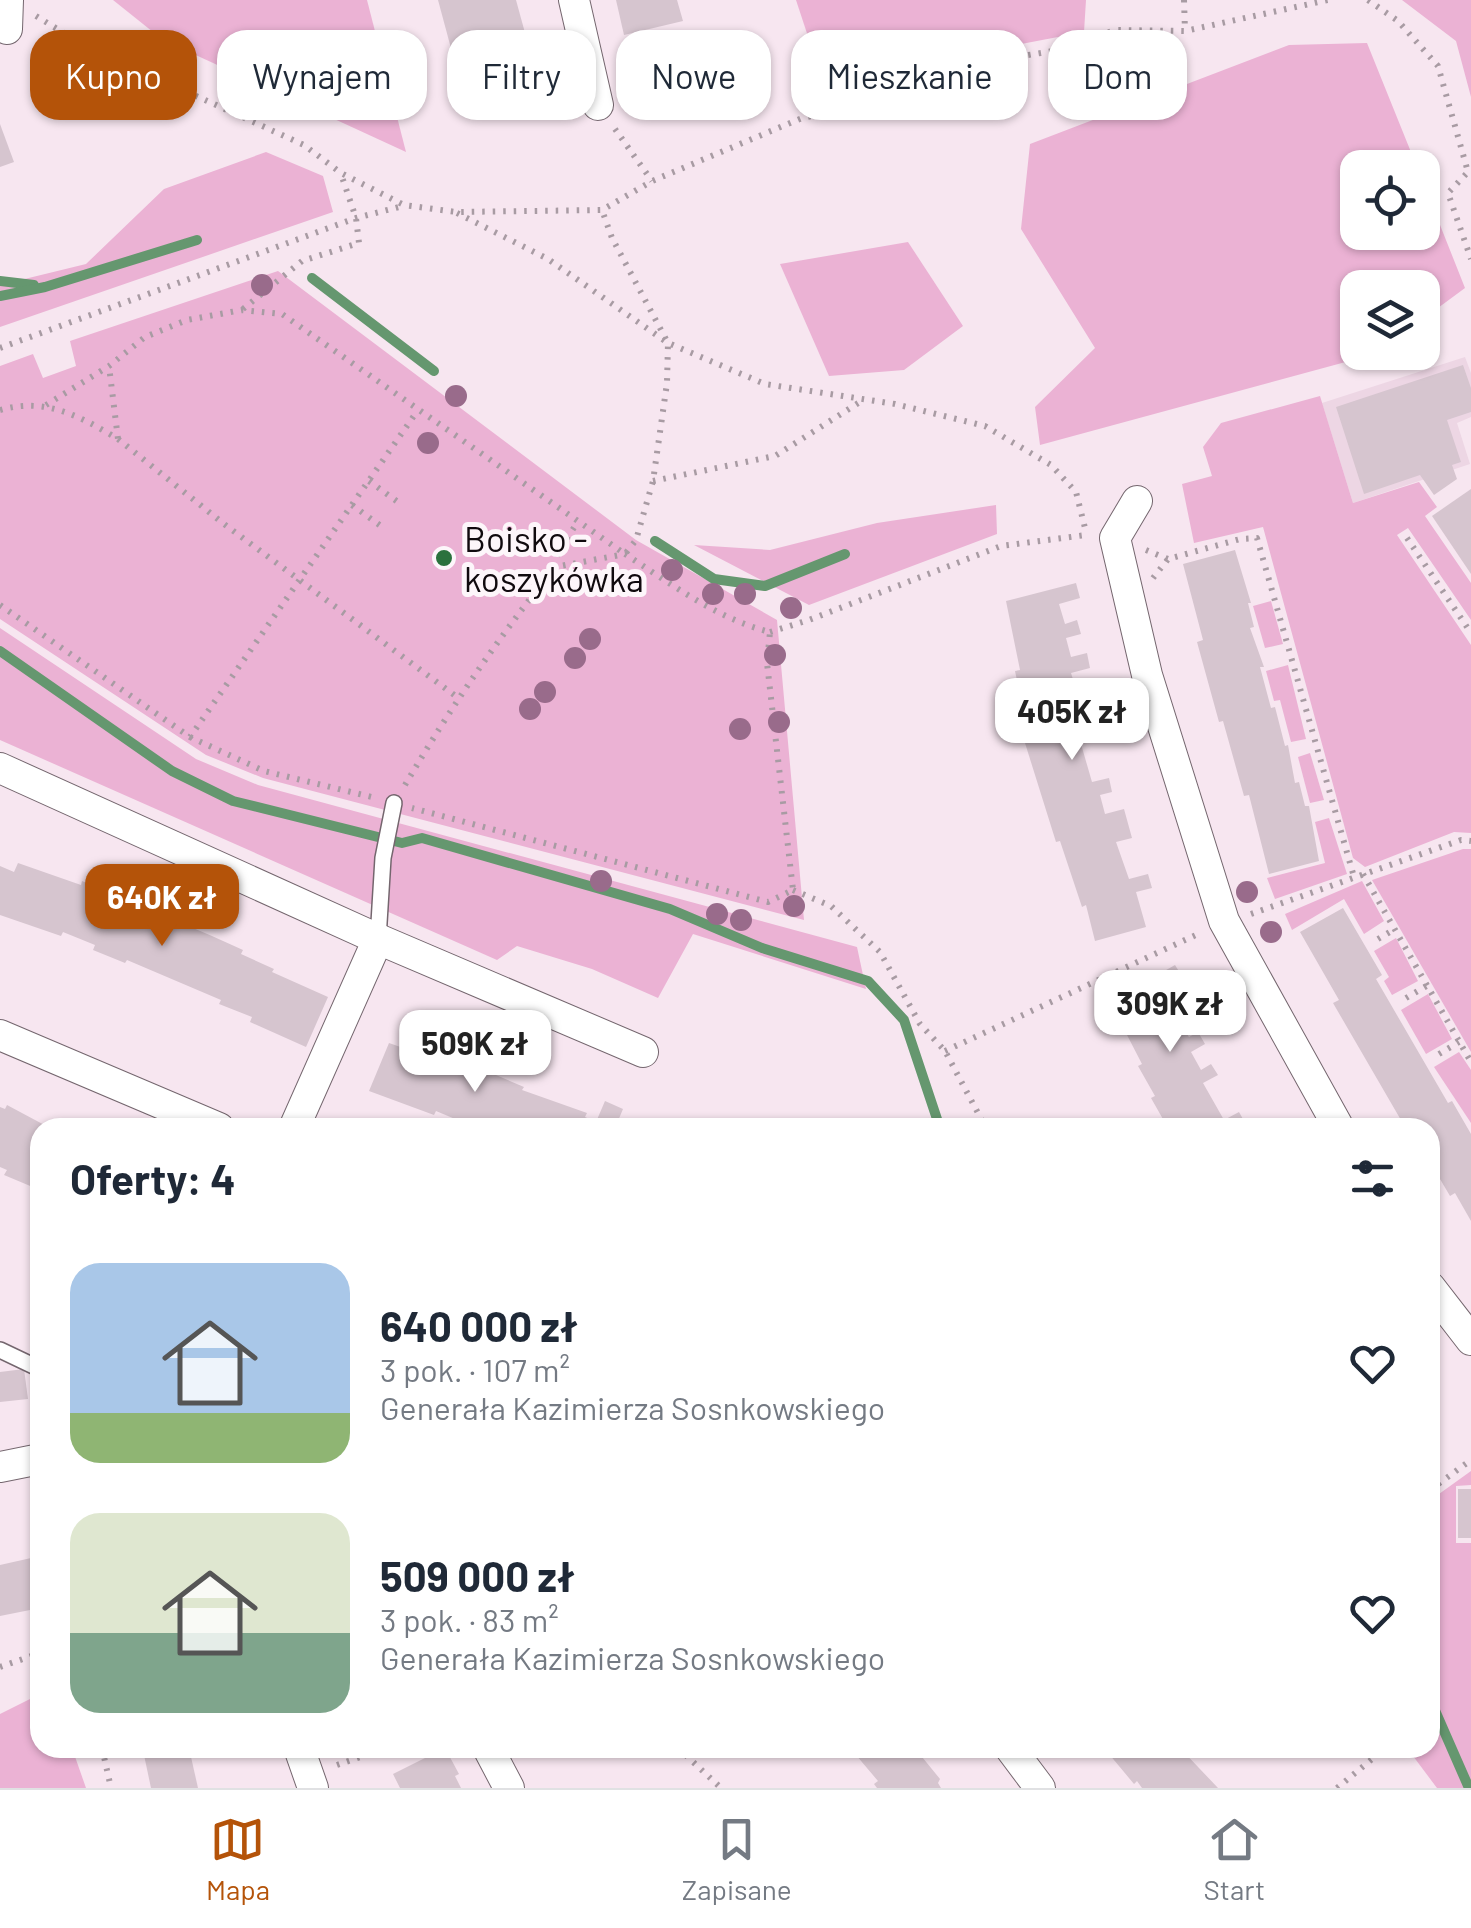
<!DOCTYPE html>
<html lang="pl">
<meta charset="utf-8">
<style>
body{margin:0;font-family:Barlow,sans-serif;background:#f6f6f7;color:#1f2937;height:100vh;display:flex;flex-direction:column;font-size:38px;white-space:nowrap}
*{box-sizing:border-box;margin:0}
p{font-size:32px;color:#747a83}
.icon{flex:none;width:55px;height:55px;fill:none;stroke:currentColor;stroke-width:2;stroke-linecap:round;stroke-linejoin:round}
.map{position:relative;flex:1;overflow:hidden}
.side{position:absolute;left:30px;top:1118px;width:1410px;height:640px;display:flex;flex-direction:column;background:#fff;border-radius:30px;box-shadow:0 2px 8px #0004}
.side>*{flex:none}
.banner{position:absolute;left:30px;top:30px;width:1412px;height:90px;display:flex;gap:20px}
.buttons{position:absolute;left:1340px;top:150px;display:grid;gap:20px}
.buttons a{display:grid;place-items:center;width:100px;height:100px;border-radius:20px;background:#fff;box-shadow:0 2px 8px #0004;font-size:50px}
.price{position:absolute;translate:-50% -85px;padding:0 22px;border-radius:20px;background:#fff;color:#222;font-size:32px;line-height:65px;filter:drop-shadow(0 2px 5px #0008)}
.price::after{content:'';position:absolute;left:50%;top:60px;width:30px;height:22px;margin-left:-15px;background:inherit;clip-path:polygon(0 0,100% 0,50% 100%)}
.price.selected{background:#b45309;color:#fff}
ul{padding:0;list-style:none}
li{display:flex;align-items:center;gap:30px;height:250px;padding:0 40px}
li span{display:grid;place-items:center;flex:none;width:280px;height:200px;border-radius:30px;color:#555}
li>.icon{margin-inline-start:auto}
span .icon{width:120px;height:120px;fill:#fffc;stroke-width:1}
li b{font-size:42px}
h2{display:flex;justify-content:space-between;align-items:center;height:120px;padding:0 40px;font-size:42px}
.chip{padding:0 35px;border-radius:30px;background:#fff;box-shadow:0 2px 8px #0004;font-size:35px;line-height:90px}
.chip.selected{background:#b45309;color:#fff}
.menu{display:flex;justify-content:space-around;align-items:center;height:140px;border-top:2px solid #e0e1e3;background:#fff;font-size:28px;color:#747a83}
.menu a{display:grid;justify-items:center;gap:5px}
.menu .selected{color:#b45309}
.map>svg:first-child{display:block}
</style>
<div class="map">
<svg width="1471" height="1788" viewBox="0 0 1471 1788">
<rect width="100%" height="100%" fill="#f7e6f0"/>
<polygon fill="#edd6e4" points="1465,357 1471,373 1471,417 1457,423 1470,464 1353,503 1322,403"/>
<g fill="#ebb2d4">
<polygon points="113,0 367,0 406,152 163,40"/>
<polygon points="796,0 1086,0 1084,32 823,82"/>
<polygon points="1402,0 1471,0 1471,97 1456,41"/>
<polygon points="1367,43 1417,167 1358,168 1358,232 1422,232 1423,182 1465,288 1423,319 1422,288 1358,288 1358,352 1378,353 1375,354 1040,445 1035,407 1095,348 1021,229 1030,144 1289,45"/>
<polygon points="266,152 323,176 333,212 0,327 0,285 86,264 164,189"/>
<polygon points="908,242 963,326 904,370 829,376 780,264"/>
<polygon points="278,271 636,540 777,620 804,920 263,778 206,755 0,619 0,366 33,354 43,378 76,366 70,341"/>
<polygon points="1320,396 1353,503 1419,482 1437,507 1425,516 1471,583 1471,620 1408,528 1397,535 1471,645 1471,833 1454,832 1365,867 1353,858 1263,527 1194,543 1182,484 1212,476 1203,447 1221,423"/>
<polygon points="996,505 997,534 809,605 694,545 770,550 877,523"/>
<polygon points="1271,601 1283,644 1265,648 1253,606"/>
<polygon points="0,628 196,759 258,785 857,947 866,989 693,934 658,998 592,969 517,946 497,960 0,740"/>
<polygon points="1288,665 1306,739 1291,742 1280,700 1274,701 1266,671"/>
<polygon points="1310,753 1324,800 1310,803 1298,757"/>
<polygon points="1329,818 1347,874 1275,899 1267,878 1325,863 1315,822"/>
<polygon points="1463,849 1471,849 1471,1052 1372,880"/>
<polygon points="1362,881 1384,921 1364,934 1344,899 1292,930 1285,914"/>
<polygon points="1396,938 1418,981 1392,995 1384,981 1389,977 1374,951"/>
<polygon points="1428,994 1452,1039 1426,1054 1401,1010"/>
<polygon points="1459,1052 1471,1070 1471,1123 1434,1067"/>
<polygon points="1471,1471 1471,1485 1456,1486 1456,1543 1471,1543 1471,1788 1437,1788 1407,1748 1430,1748 1430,1506 1439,1494"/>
<polygon points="40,1694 40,1748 72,1748 86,1788 0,1788 0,1714"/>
</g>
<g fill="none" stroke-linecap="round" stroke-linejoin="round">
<g stroke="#65976f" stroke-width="10">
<polyline points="312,278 434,371"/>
<polyline points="0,281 34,285"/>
<polyline points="0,296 45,287 197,240"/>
<polyline points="655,541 714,579 765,586 845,554"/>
<polyline points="0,651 172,771 233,801 402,843 422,838 670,909 762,948 868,981 904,1020 940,1128"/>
<polyline points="1430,1699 1469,1788"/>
</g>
</g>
<g fill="#d6c5cf">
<polygon points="438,0 516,0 539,84 466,104"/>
<polygon points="616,0 677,0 683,21 624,35"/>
<polygon points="0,124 14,162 0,167"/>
<polygon points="1463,365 1471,388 1471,412 1447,420 1461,462 1452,465 1457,479 1434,495 1420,475 1364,494 1336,407"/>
<polygon points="1471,489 1471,574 1432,516"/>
<polygon points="1235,550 1251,603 1248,603 1254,627 1250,628 1264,667 1260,667 1271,708 1275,707 1285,746 1288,745 1295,783 1299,782 1305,806 1309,806 1319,861 1269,874 1249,795 1244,796 1223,721 1219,722 1197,642 1203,640 1183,564"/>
<polygon points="1076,583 1080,598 1059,604 1065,624 1077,620 1081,634 1066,638 1071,657 1087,653 1090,668 1071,673 1077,692 1091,688 1095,703 1076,708 1082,729 1097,725 1101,739 1081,744 1092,782 1109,778 1112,792 1100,795 1105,814 1124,809 1132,838 1116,842 1129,879 1148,874 1152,888 1136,892 1146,927 1095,941 1086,905 1082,907 1060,841 1056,842 1025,743 1030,742 1015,671 1020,670 1006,601"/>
<polygon points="18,863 81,885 82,881 116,895 114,900 147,913 148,909 212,936 243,950 241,954 274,969 272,972 328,997 306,1047 250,1022 252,1017 219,1004 221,1000 127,960 125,963 93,950 95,945 63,932 61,936 0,915 0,866 14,872"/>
<polygon points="1343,908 1382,975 1376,979 1448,1103 1452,1101 1471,1134 1471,1221 1455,1193 1450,1196 1430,1162 1430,1128 1405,1127 1333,1003 1339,1000 1300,932"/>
<polygon points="1175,965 1183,978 1165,989 1175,1006 1185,1000 1192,1012 1178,1020 1189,1037 1198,1032 1205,1044 1191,1052 1201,1070 1211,1064 1218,1075 1203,1083 1224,1120 1239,1112 1248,1128 1168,1128 1151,1098 1155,1096 1138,1066 1142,1064 1110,1002"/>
<polygon points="389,1043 455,1066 457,1062 488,1075 489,1072 524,1087 522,1090 587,1113 585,1117 596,1122 605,1101 623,1109 615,1128 485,1128 469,1121 467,1124 436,1111 434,1115 369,1091"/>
<polygon points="7,1105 50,1128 40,1128 40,1184 37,1183 35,1188 4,1175 7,1170 0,1167 0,1107 5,1109"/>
<polygon points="24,1369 28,1399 0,1402 0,1372"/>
<rect x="1458" y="1489" width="13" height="49"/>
<polygon points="40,1556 40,1608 0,1616 0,1565"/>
<polygon points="136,1748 164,1748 164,1749 138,1755"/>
<polygon points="181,1748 189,1748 198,1788 151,1788 144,1755"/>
<polygon points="445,1748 459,1774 455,1776 461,1788 400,1788 393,1774"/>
<polygon points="856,1748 919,1748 918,1752 940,1779 938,1783 941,1788 877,1788 874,1784 878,1781 856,1755 860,1752"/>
<polygon points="1104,1748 1180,1748 1218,1788 1142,1788 1137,1781 1134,1784"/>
</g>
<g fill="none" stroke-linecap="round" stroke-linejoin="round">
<defs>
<g id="lane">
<polyline points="378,939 383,858 394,803"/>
<polyline points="0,1350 40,1369"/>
</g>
<g id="street">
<polyline points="574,0 598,105"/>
<polyline points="7,29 8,0"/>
<polyline points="1137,501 1115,538 1147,675 1224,921 1339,1128"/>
<polyline points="0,768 378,939 643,1052"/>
<polyline points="0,1035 219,1128"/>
<polyline points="294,1128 378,939"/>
<polyline points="1430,1287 1471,1340"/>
<polyline points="0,1467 40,1459"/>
<polyline points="299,1748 313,1788"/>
<polyline points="488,1748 509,1788"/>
<polyline points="1010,1748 1040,1788"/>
</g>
</defs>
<use href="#lane" stroke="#74666e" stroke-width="18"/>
<use href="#street" stroke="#74666e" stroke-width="32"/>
<g stroke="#a89ba3" stroke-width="6" stroke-dasharray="2.5 8" stroke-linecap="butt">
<polyline points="1184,0 1185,31"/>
<polyline points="1368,0 1398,21 1438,66 1468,172 1448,193 1471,259"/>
<polyline points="36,16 82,44 304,145 341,173 404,205 456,212 602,210 652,181 802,118 889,102 956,67 1077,47 1114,30 1185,31 1328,0"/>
<polyline points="615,129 652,181"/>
<polyline points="457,213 548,259 668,343 765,384 895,404 985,426 1051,465 1076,492 1086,532"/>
<polyline points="243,309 302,261 359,243 356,218 341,174"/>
<polyline points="0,348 356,218 403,206"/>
<polyline points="46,405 109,366 145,337 187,320 242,310 282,314 625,554 636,540 653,481 667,383 668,343 612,238 602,210"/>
<path d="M 0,410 C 45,397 80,416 118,439 L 109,366"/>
<polyline points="118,439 224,524 457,697"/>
<polyline points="369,481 402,505"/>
<polyline points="653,481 775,456 863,400"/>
<polyline points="352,505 385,529"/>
<polyline points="1407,538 1471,633"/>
<polyline points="1146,550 1168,559"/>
<polyline points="555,567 558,552 577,523"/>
<polyline points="1153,578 1168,559 1240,539 1257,538 1354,877"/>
<polyline points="0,605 190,737 418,410"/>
<polyline points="770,632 809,620 1001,546 1086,535"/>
<polyline points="190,737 264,771 376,798"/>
<path d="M 405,785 C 451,707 498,638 555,567 L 625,554 C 670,583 717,619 770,632 L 767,663 L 793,890 L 768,902 L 412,808"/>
<polyline points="1363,874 1471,1062"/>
<polyline points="793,890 831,906 880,952 920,1024 945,1051 986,1128"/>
<polyline points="1251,914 1461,840 1471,841"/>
<polyline points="1378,939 1395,929"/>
<polyline points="1406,998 1428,985"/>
<polyline points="945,1051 1198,934"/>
<polyline points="1439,1054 1459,1042"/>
<polyline points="1430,1490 1471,1460"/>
<polyline points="0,1667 40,1653"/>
<polyline points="102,1748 111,1788"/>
<polyline points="678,1748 721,1788"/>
<polyline points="337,1765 386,1748"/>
<polyline points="1337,1788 1377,1755 1375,1748"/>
</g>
<use href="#lane" stroke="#fff" stroke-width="15"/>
<use href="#street" stroke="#fff" stroke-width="30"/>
</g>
<g fill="#996b8b">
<circle cx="262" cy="285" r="11"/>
<circle cx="456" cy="396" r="11"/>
<circle cx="428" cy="443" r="11"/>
<circle cx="672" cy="570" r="11"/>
<circle cx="713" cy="594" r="11"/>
<circle cx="745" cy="594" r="11"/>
<circle cx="791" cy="608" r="11"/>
<circle cx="590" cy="639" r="11"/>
<circle cx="775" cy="655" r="11"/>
<circle cx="575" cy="658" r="11"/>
<circle cx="545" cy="692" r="11"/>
<circle cx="530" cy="709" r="11"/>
<circle cx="779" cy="722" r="11"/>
<circle cx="740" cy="729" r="11"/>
<circle cx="601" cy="881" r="11"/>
<circle cx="1247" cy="892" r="11"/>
<circle cx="794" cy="906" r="11"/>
<circle cx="717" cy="914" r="11"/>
<circle cx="741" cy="920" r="11"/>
<circle cx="1271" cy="932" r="11"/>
</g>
<circle fill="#2b713d" stroke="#fdf6fa" stroke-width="4" cx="444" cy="558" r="10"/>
<g text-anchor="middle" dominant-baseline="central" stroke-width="10" stroke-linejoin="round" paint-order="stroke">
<g font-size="35" fill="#100a0e" stroke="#fdf6fa" text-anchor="start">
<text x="464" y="538">Boisko -<tspan x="464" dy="40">koszykówka</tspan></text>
</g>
</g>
</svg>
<div class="buttons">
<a><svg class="icon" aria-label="locate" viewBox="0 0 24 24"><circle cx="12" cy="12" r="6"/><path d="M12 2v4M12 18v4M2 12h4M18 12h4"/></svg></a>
<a><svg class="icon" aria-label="layers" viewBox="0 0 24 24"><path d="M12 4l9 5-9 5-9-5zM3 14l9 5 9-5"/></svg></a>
</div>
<b class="price" style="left:1072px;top:763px">405K zł</b>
<b class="price selected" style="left:162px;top:949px">640K zł</b>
<b class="price" style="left:1170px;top:1055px">309K zł</b>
<b class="price" style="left:475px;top:1095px">509K zł</b>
<div class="banner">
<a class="chip selected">Kupno</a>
<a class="chip">Wynajem</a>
<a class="chip">Filtry</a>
<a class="chip">Nowe</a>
<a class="chip">Mieszkanie</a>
<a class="chip">Dom</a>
</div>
<section class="side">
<h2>Oferty: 4<svg class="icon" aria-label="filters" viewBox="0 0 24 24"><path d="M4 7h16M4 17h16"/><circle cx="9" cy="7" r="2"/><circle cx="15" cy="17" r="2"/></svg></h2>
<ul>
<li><span style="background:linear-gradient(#a9c7e8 75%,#8fb573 0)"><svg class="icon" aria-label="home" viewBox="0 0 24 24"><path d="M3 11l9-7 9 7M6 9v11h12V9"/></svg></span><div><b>640 000 zł</b><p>3 pok. · 107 m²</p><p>Generała Kazimierza Sosnkowskiego</p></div><svg class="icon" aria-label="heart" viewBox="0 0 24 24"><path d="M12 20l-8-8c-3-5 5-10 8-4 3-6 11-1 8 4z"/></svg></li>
<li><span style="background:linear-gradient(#dfe7d0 60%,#7fa58c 0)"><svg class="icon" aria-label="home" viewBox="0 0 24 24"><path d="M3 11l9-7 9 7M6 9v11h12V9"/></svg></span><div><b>509 000 zł</b><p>3 pok. · 83 m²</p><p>Generała Kazimierza Sosnkowskiego</p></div><svg class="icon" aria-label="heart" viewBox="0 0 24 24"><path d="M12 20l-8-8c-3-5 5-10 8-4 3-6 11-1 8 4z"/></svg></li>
</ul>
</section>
</div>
<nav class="menu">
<a class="selected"><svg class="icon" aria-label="map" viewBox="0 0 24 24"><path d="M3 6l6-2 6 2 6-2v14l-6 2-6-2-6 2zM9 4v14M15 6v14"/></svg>Mapa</a>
<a><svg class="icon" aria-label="saved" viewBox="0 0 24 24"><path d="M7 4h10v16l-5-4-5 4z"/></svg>Zapisane</a>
<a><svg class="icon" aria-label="home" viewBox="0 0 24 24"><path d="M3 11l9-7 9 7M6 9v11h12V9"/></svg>Start</a>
</nav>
